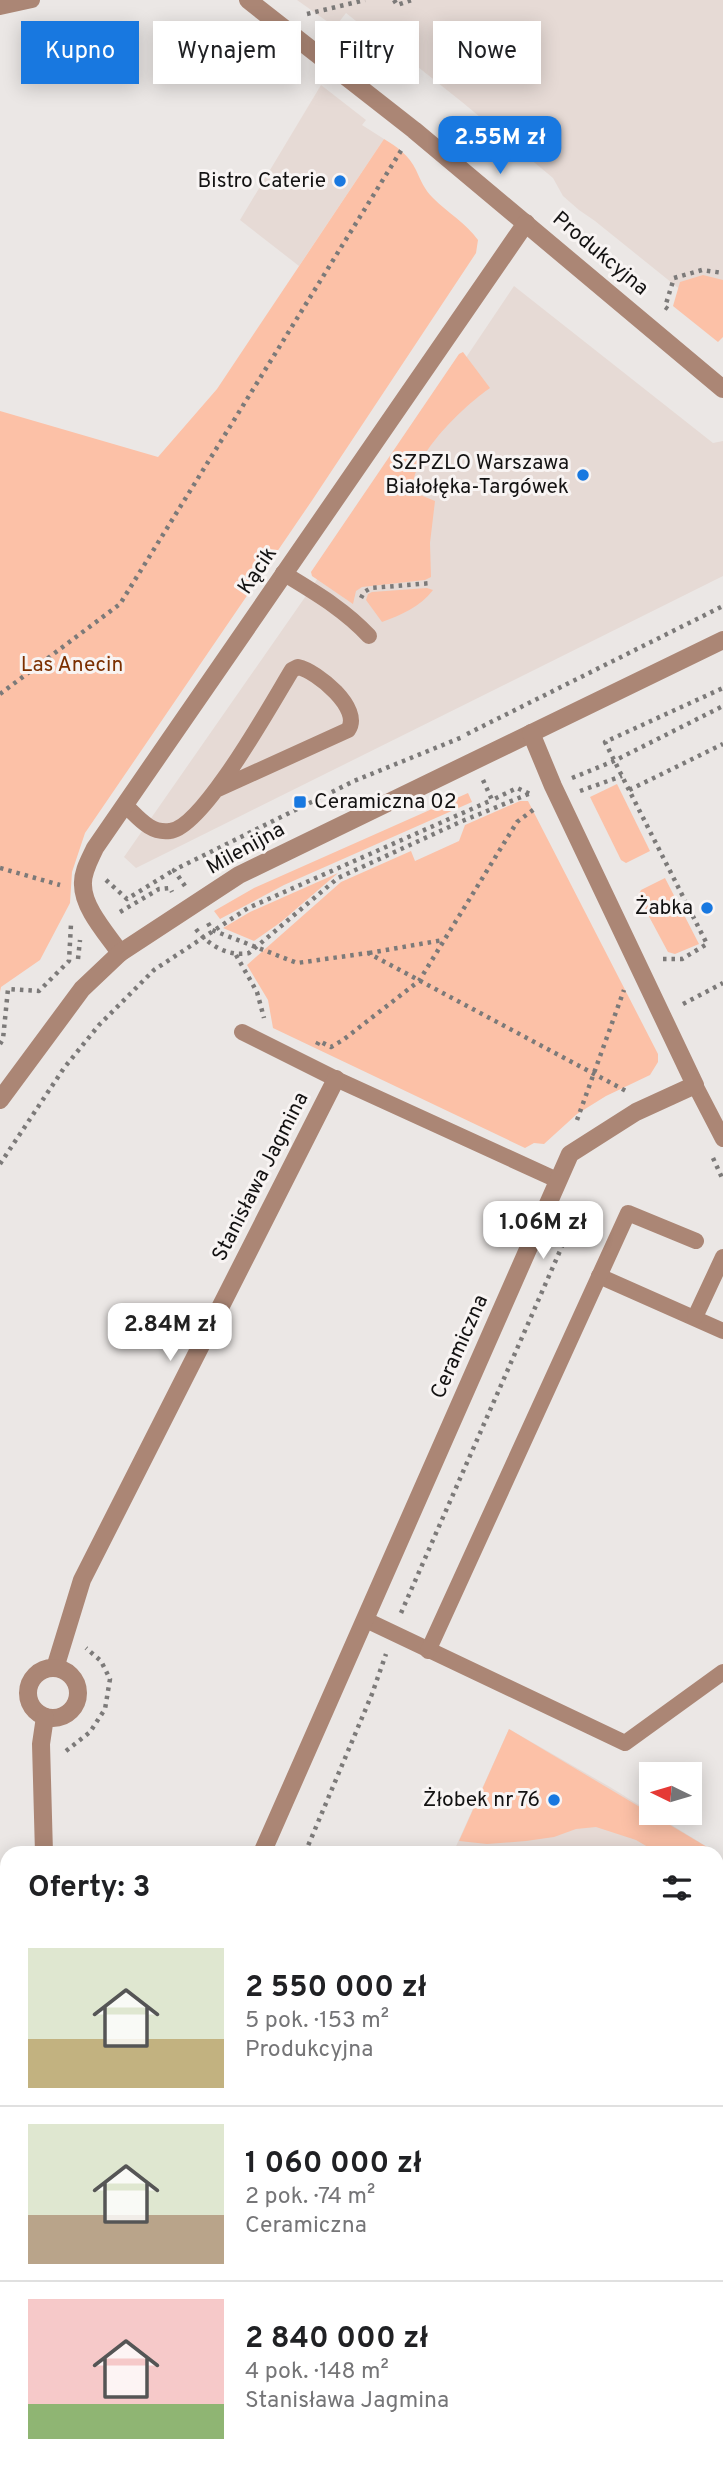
<!DOCTYPE html>
<html lang="pl">
<meta charset="utf-8">
<style>
body{margin:0;font-family:Overpass,sans-serif;background:#f2f2f2;color:#202124;height:100vh;display:flex;flex-direction:column;font-size:26px;white-space:nowrap}
*{box-sizing:border-box;margin:0}
p{font-size:23px;color:#757577}
.icon{flex:none;width:38px;height:38px;fill:none;stroke:currentColor;stroke-width:2;stroke-linecap:round;stroke-linejoin:round}
.map{position:relative;flex:1;overflow:hidden}
.panel{position:absolute;left:0px;top:1846px;width:724px;height:625px;display:flex;flex-direction:column;background:#fff;border-radius:21px 21px 0 0;box-shadow:0 4px 18px #0003}
.panel>*{flex:none}
.guide{position:absolute;left:21px;top:21px;width:682px;height:63px;display:flex;gap:14px}
.needle{width:46px;rotate:275deg}
.fabs{position:absolute;left:639px;top:1762px;display:grid;gap:14px}
.fabs a{display:grid;place-items:center;width:63px;height:63px;border-radius:0px;background:#fff;box-shadow:0 4px 18px #0003;font-size:35px}
.price{position:absolute;translate:-50% -60px;padding:0 16px;border-radius:14px;background:#fff;color:#222;font-size:23px;line-height:46px;filter:drop-shadow(0 2px 4px #0008)}
.price::after{content:'';position:absolute;left:50%;top:42px;width:21px;height:16px;margin-left:-10px;background:inherit;clip-path:polygon(0 0,100% 0,50% 100%)}
.price.selected{background:#1878e0;color:#fff}
ul{padding:0;list-style:none}
li{display:flex;align-items:center;gap:21px;height:175px;padding:0 28px}
li+li{border-top:2px solid #e0e0e0}
li span{display:grid;place-items:center;flex:none;width:196px;height:140px;border-radius:0px;color:#555}
li>.icon{margin-inline-start:auto}
span .icon{width:84px;height:84px;fill:#fffc;stroke-width:1}
li b{font-size:30px}
h2{display:flex;justify-content:space-between;align-items:center;height:84px;padding:0 28px;font-size:30px}
.tag{padding:0 24px;border-radius:0px;background:#fff;box-shadow:0 4px 18px #0003;font-size:24px;line-height:63px}
.tag.selected{background:#1878e0;color:#fff}
.map>svg:first-child{display:block}
</style>
<div class="map">
<svg width="723" height="2470" viewBox="0 0 723 2470">
<rect width="100%" height="100%" fill="#ebe7e5"/>
<g fill="#e6dad5">
<polygon points="297,0 723,0 723,324 595,221 579,210 563,196 553,178 462,102 418,67 416,69 346,13 335,27"/>
<polygon points="321,85 366,120 362,125 384,139 299,266 240,220"/>
<polygon points="514,286 713,443 723,441 723,576 136,868 124,857 310,590"/>
<polygon points="509,1729 610,1787 717,1853 453,1853"/>
<polygon points="323,2464 546,2464 552,2470 322,2470"/>
</g>
<g fill="#fcc1a7">
<path d="M 384,139 C 397,147 409,155 416,170 C 421,181 424,189 433,198 C 448,213 466,223 478,240 L 476,253 L 313,499 L 85,833 L 72,872 L 70,903 L 40,960 L 1,987 L 0,992 L 0,411 L 158,457 L 217,389 Z"/>
<polygon points="703,275 723,280 723,337 718,342 673,306 680,282"/>
<path d="M 463,352 L 490,388 C 464,406 409,457 413,492 L 435,501 L 430,543 L 431,577 L 425,580 L 362,587 L 356,591 L 353,604 L 312,576 L 311,572 L 459,354 Z"/>
<path d="M 427,588 L 433,590 C 420,607 401,615 382,622 L 366,600 L 368,594 L 372,592 Z"/>
<polygon points="617,784 650,851 626,863 621,860 590,797"/>
<polygon points="468,793 472,802 284,885 220,919 214,911 254,888"/>
<polygon points="520,801 528,801 658,1054 658,1062 650,1075 606,1096 577,1114 544,1144 534,1143 525,1148 273,1028 268,1000 247,965 341,882 411,851 415,861 459,841 465,825"/>
<polygon points="338,873 281,922 254,941 223,928 250,912"/>
<polygon points="665,878 699,944 675,954 668,952 638,896 641,890"/>
<polygon points="509,1729 717,1853 658,1853 636,1840 596,1827 576,1829 554,1837 526,1841 487,1844 459,1841"/>
<polygon points="323,2464 415,2464 415,2470 322,2470"/>
</g>
<g fill="none" stroke-linecap="round" stroke-linejoin="round">
<g stroke="#7c7a79" stroke-width="4.5" stroke-dasharray="3.5 5" stroke-linecap="butt">
<polyline points="394,0 397,5 412,0"/>
<polyline points="307,14 365,0"/>
<polyline points="668,309 665,307 674,278 702,270 723,273"/>
<polyline points="361,598 364,592 371,588 432,583"/>
<polyline points="0,694 120,604 402,149"/>
<polyline points="467,734 723,606"/>
<polyline points="572,778 614,761 723,706"/>
<polyline points="483,780 492,800 517,788 530,794"/>
<polyline points="629,790 605,742 723,688"/>
<polyline points="580,791 622,776"/>
<polyline points="0,868 60,885"/>
<polyline points="106,880 127,899 174,870"/>
<polyline points="185,886 174,870 354,781 465,736"/>
<polyline points="120,912 159,889 170,888 172,892"/>
<polyline points="208,923 212,930 297,963 368,953 626,1091"/>
<path d="M 196,929 C 208,945 228,957 249,953 L 338,878 L 460,822 L 531,793"/>
<polyline points="369,953 443,940"/>
<polyline points="236,955 257,992 264,1018"/>
<polyline points="78,959 80,940"/>
<polyline points="663,959 682,959 707,944 629,790 723,744"/>
<polyline points="683,1004 723,983"/>
<polyline points="0,1044 3,1039 8,989 39,991 69,961 71,924"/>
<polyline points="317,1045 319,1041 331,1047 343,1040 419,981 517,822 537,807"/>
<polyline points="577,1120 624,990"/>
<polyline points="713,1158 723,1180"/>
<polyline points="0,1164 64,1068 99,1025 154,970 248,908 492,800"/>
<polyline points="401,1613 563,1244 560,1236"/>
<polyline points="66,1751 90,1732 105,1709 110,1679 101,1661 86,1648"/>
<polyline points="305,1853 372,1694 386,1654"/>
<polyline points="0,1930 7,1916"/>
<polyline points="718,1983 723,1959"/>
<polyline points="718,2229 723,2230"/>
<polyline points="718,2243 723,2244"/>
<polyline points="0,2346 7,2332"/>
<polyline points="722,2430 723,2430"/>
<polyline points="75,2464 89,2470"/>
<polyline points="45,2470 47,2464"/>
<polyline points="468,2470 472,2465 478,2470"/>
</g>
<g stroke="#ab8675" stroke-width="16">
<polyline points="0,7 32,0"/>
<path d="M 283,573 C 314,592 344,609 369,636"/>
<path d="M 125,805 C 138,817 150,834 170,831 C 203,828 273,701 292,670 L 298,667 C 317,671 363,709 348,730 L 218,789"/>
<polyline points="242,1032 336,1079 557,1180"/>
<polyline points="695,1085 723,1139"/>
<polyline points="599,1276 723,1331"/>
<polyline points="695,1317 723,1257"/>
<polyline points="366,1620 625,1743 723,1672"/>
<polyline points="428,1651 628,1213 696,1241"/>
<polyline points="718,1915 723,1903"/>
<polyline points="718,2188 723,2189"/>
<polyline points="631,2464 632,2470"/>
</g>
<g stroke="#ab8675" stroke-width="18">
<polyline points="248,0 414,130 723,389"/>
<path d="M 120,953 C 107,934 83,908 83,885 C 82,872 90,859 95,848 L 526,223"/>
<polyline points="0,1100 82,989 120,953 239,875 723,640"/>
<polyline points="55,1668 82,1580 336,1079"/>
<circle cx="53" cy="1693" r="25"/>
<polyline points="44,1853 41,1744 45,1717"/>
<polyline points="262,1853 570,1154 636,1112 695,1085 553,786 531,733"/>
<polyline points="2,1967 7,1957"/>
<polyline points="0,2408 7,2412"/>
<polyline points="0,2461 7,2445"/>
<polyline points="121,2464 137,2470"/>
</g>
</g>
<g fill="#1878e0" stroke="#f8f4f3" stroke-width="2.5">
<circle cx="340" cy="181" r="7"/>
<circle cx="583" cy="475" r="7"/>
<rect x="293" y="795" width="14" height="14" rx="3.5"/>
<circle cx="707" cy="908" r="7"/>
<circle cx="554" cy="1800" r="7"/>
</g>
<g text-anchor="middle" dominant-baseline="central" stroke-width="6" stroke-linejoin="round" paint-order="stroke">
<g font-size="21" fill="#131212" stroke="#f8f4f3" text-anchor="end">
<text x="326" y="181">Bistro Caterie</text>
<text x="569" y="463">SZPZLO Warszawa<tspan x="569" dy="24">Białołęka-Targówek</tspan></text>
<text x="314" y="802" text-anchor="start">Ceramiczna 02</text>
<text x="693" y="908">Żabka</text>
<text x="540" y="1800">Żłobek nr 76</text>
</g>
<g font-size="21" fill="#131212" stroke="#f8f4f3">
<text transform="translate(600 254) rotate(40)">Produkcyjna</text>
<text transform="translate(258 571) rotate(-56)">Kącik</text>
<text transform="translate(246 849) rotate(-29)">Milenijna</text>
<text transform="translate(261 1177) rotate(-63)">Stanisława Jagmina</text>
<text transform="translate(460 1347) rotate(-66)">Ceramiczna</text>
</g>
<g font-size="21" fill="#7b2f00" stroke="#f8f4f3">
<text x="72" y="665">Las Anecin</text>
</g>
</g>
</svg>
<div class="fabs">
<a><svg class="needle" viewBox="-14 -14 28 28"><path d="M0-13l5 13h-10z" fill="#e53935"/><path d="M0 13l5-13h-10z" fill="#757577"/></svg></a>
</div>
<b class="price selected" style="left:500px;top:176px">2.55M zł</b>
<b class="price" style="left:543px;top:1261px">1.06M zł</b>
<b class="price" style="left:170px;top:1363px">2.84M zł</b>
<div class="guide">
<a class="tag selected">Kupno</a>
<a class="tag">Wynajem</a>
<a class="tag">Filtry</a>
<a class="tag">Nowe</a>
</div>
<section class="panel">
<h2>Oferty: 3<svg class="icon" aria-label="filters" viewBox="0 0 24 24"><path d="M4 7h16M4 17h16"/><circle cx="9" cy="7" r="2"/><circle cx="15" cy="17" r="2"/></svg></h2>
<ul>
<li><span style="background:linear-gradient(#dfe7d0 65%,#c2b280 0)"><svg class="icon" aria-label="home" viewBox="0 0 24 24"><path d="M3 11l9-7 9 7M6 9v11h12V9"/></svg></span><div><b>2 550 000 zł</b><p>5 pok. · 153 m²</p><p>Produkcyjna</p></div></li>
<li><span style="background:linear-gradient(#dfe7d0 65%,#b9a48a 0)"><svg class="icon" aria-label="home" viewBox="0 0 24 24"><path d="M3 11l9-7 9 7M6 9v11h12V9"/></svg></span><div><b>1 060 000 zł</b><p>2 pok. · 74 m²</p><p>Ceramiczna</p></div></li>
<li><span style="background:linear-gradient(#f6c9c9 75%,#8fb573 0)"><svg class="icon" aria-label="home" viewBox="0 0 24 24"><path d="M3 11l9-7 9 7M6 9v11h12V9"/></svg></span><div><b>2 840 000 zł</b><p>4 pok. · 148 m²</p><p>Stanisława Jagmina</p></div></li>
</ul>
</section>
</div>
